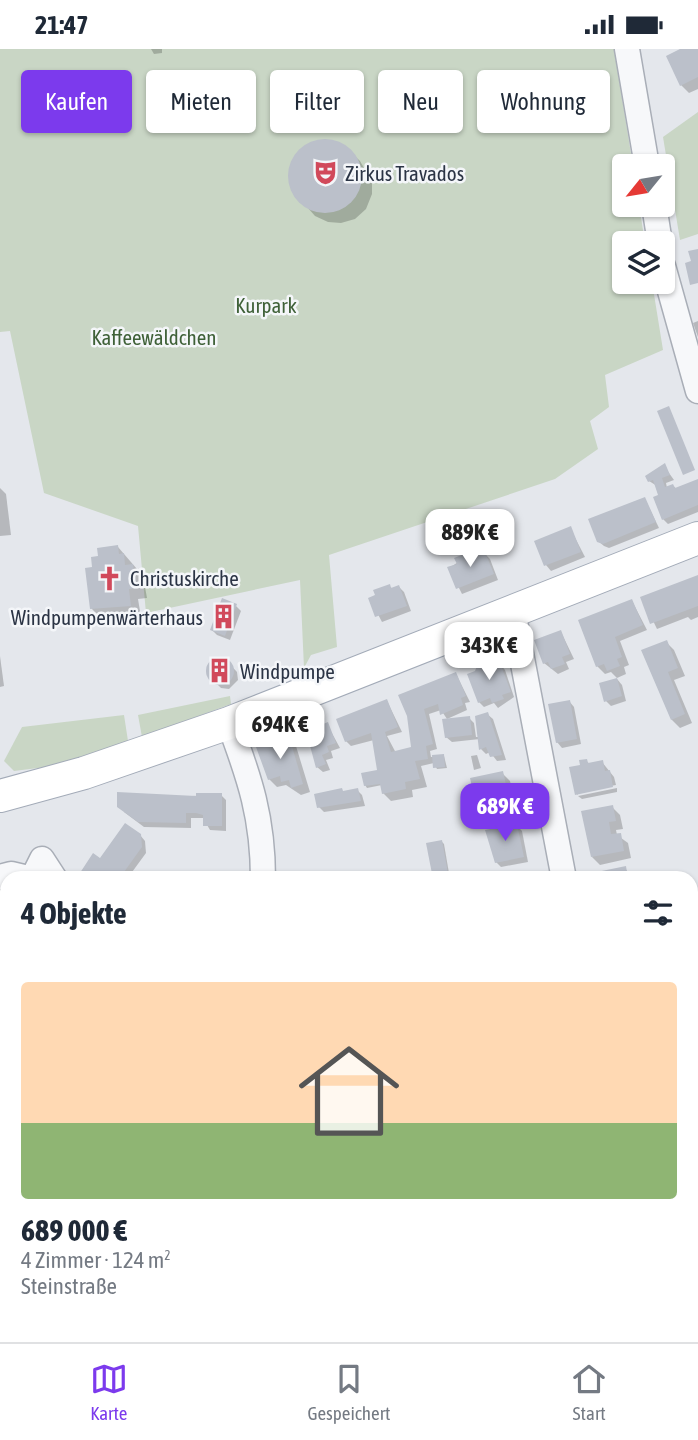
<!DOCTYPE html>
<html lang="de">
<meta charset="utf-8">
<style>
body{margin:0;font-family:"Asap Condensed",sans-serif;background:#f6f6f7;color:#1f2937;height:100vh;display:flex;flex-direction:column;font-size:26px;white-space:nowrap}
*{box-sizing:border-box;margin:0}
p{font-size:23px;color:#747a83}
.icon{flex:none;width:38px;height:38px;fill:none;stroke:currentColor;stroke-width:2;stroke-linecap:round;stroke-linejoin:round}
.map{position:relative;flex:1;overflow:hidden}
.drawer{position:absolute;left:0px;top:822px;width:698px;height:471px;display:flex;flex-direction:column;background:#fff;border-radius:21px 21px 0 0;box-shadow:0 2px 5px #0004}
.drawer>*{flex:none}
.hud{position:absolute;left:21px;top:21px;width:656px;height:63px;display:flex;gap:14px}
.needle{width:46px;rotate:240deg}
.controls{position:absolute;left:612px;top:105px;display:grid;gap:14px}
.controls a{display:grid;place-items:center;width:63px;height:63px;border-radius:7px;background:#fff;box-shadow:0 2px 5px #0004;font-size:35px}
.price{position:absolute;translate:-50% -60px;padding:0 16px;border-radius:14px;background:#fff;color:#222;font-size:23px;line-height:46px;filter:drop-shadow(0 2px 4px #0008)}
.price::after{content:'';position:absolute;left:50%;top:42px;width:21px;height:16px;margin-left:-10px;background:inherit;clip-path:polygon(0 0,100% 0,50% 100%)}
.price.on{background:#7c3aed;color:#fff}
ul{padding:0;list-style:none}
li{display:grid;align-content:center;gap:14px;height:371px;padding:0 21px}
li span{display:grid;place-items:center;height:217px;border-radius:7px;color:#555}
li>.icon{margin-inline-start:auto}
span .icon{width:126px;height:126px;fill:#fffc;stroke-width:1}
li b{font-size:30px}
h2{display:flex;justify-content:space-between;align-items:center;height:84px;padding:0 21px;font-size:30px}
.pill{padding:0 24px;border-radius:7px;background:#fff;box-shadow:0 2px 5px #0004;font-size:24px;line-height:63px}
.pill.on{background:#7c3aed;color:#fff}
.status{display:flex;justify-content:space-between;align-items:center;height:49px;padding:0 35px;background:#fff;direction:ltr}
.status svg{height:19px;fill:currentColor}
.dock{display:flex;justify-content:space-around;align-items:center;height:98px;border-top:2px solid #e0e1e3;background:#fff;font-size:19px;color:#747a83}
.dock a{display:grid;justify-items:center;gap:4px}
.dock .on{color:#7c3aed}
.map>svg:first-child{display:block}
</style>
<div class="status"><b>21:47</b><svg viewBox="0 0 49 12"><path d="M0 12V9h3v3zM5 12V6h3v6zM10 12V3h3v9zM15 12V0h3v12zM26 1h20v11H26zM47 4h2v5h-2z"/></svg></div>
<div class="map">
<svg width="698" height="1293" viewBox="0 0 698 1293">
<rect width="100%" height="100%" fill="#e4e7ec"/>
<g fill="#c9d6c5">
<polygon points="0,0 614,0 633,117 625,117 625,156 639,156 645,194 625,194 625,233 652,233 663,301 605,326 609,358 590,372 598,400 555,430 329,506 337,598 311,606 304,619 300,531 146,564 138,477 44,444 10,282 0,283"/>
<polygon points="698,63 698,185 680,191 663,88"/>
<polygon points="230,647 231,655 142,688 138,666"/>
<polygon points="124,666 128,692 54,717 14,722 4,712 22,678"/>
</g>
<g fill="#0003">
<polygon points="151,0 162,0 162,4 154,5"/>
<polygon points="684,0 698,0 698,40 689,44 681,36"/>
<polygon points="325,92 348,101 360,112 372,133 372,145 366,160 355,170 341,174 328,173 315,167 293,142 290,128 297,107 312,95"/>
<polygon points="698,272 698,288 693,274"/>
<polygon points="664,417 674,431 666,434 667,439 673,437 677,440 698,432 698,463 668,475 663,470 657,437 649,432"/>
<polygon points="0,439 6,445 11,486 0,487"/>
<polygon points="645,450 659,479 609,499 604,497 598,492"/>
<polygon points="570,479 585,508 551,522 546,516"/>
<polygon points="118,498 143,527 147,549 138,550 141,568 102,570 91,559 100,508"/>
<polygon points="474,503 478,508 485,505 490,510 498,531 462,545 449,519"/>
<polygon points="698,527 698,568 691,571 688,568 657,580 642,549"/>
<polygon points="389,537 393,540 399,538 404,543 411,562 382,573 370,550"/>
<polygon points="632,552 647,581 620,592 629,616 624,618 626,625 617,629 611,623 605,625 597,617"/>
<polygon points="236,557 241,562 230,591 217,586 212,581"/>
<polygon points="561,583 574,610 566,613 569,620 558,625 544,614"/>
<polygon points="666,593 674,601 685,627 674,631 692,674 680,679 672,671 643,602"/>
<polygon points="0,607 4,637 0,638"/>
<polygon points="215,611 226,611 237,623 238,631 229,640 221,639 209,627 209,615"/>
<polygon points="500,615 505,621 514,648 498,659 494,654 484,658 479,653 488,616"/>
<polygon points="456,625 470,653 465,654 467,661 447,670 441,661 429,665 437,700 430,702 431,708 444,707 447,719 437,720 434,714 421,717 427,738 412,741 413,748 391,752 383,744 382,736 367,739 365,736 380,727 374,691 351,697 346,692 387,652 402,683 387,687 396,704 416,705 409,667"/>
<polygon points="617,630 622,636 626,652 611,657 606,652"/>
<polygon points="569,652 574,658 581,695 562,699 557,693"/>
<polygon points="487,665 493,670 506,711 497,712 490,703 486,705 481,700 480,690 452,693 446,688 469,669 474,674 476,688 479,688"/>
<polygon points="327,675 340,699 331,702 333,709 326,711 330,721 323,723 317,718"/>
<polygon points="288,689 296,697 310,743 301,746 286,736 277,738 269,730"/>
<polygon points="477,706 481,719 474,721 471,707"/>
<polygon points="586,712 590,715 602,713 614,728 616,736 578,743 578,746 577,745 582,717"/>
<polygon points="502,724 510,732 513,745 519,744 527,752 532,772 521,774 513,767 488,772 480,764"/>
<polygon points="617,739 617,743 582,750 578,747"/>
<polygon points="357,741 362,746 365,757 324,763 319,758"/>
<polygon points="221,746 226,751 226,782 210,781 203,769 191,769 191,779 144,778 124,763 162,748"/>
<polygon points="612,758 620,766 623,780 616,781 617,786 628,794 631,809 600,816 592,808"/>
<polygon points="517,777 522,782 528,813 501,818 496,813"/>
<polygon points="140,786 145,792 146,804 127,830 78,830 107,816"/>
<polygon points="442,793 444,795 450,830 434,830"/>
<polygon points="625,819 632,830 595,830"/>
<polygon points="0,988 7,992 7,1016 0,1013"/>
<polygon points="691,1164 697,1169 698,1198 691,1199"/>
<polygon points="695,1214 698,1218 698,1250 691,1252 691,1215"/>
<polygon points="201,1286 284,1287 289,1292 199,1293"/>
<polygon points="545,1286 583,1286 584,1293 555,1293"/>
</g>
<g fill="#bbc0ca">
<polygon points="680,0 698,0 698,28 680,37 666,7"/>
<circle cx="325" cy="127" r="37"/>
<polygon points="698,200 698,234 690,236 685,214 691,212 688,202"/>
<polygon points="669,357 695,421 683,426 657,362"/>
<polygon points="665,414 670,426 662,429 665,438 673,435 675,439 698,430 698,456 662,471 653,448 658,446 653,431 648,433 645,427"/>
<polygon points="645,448 656,473 603,495 597,493 588,470"/>
<polygon points="571,477 581,503 544,517 534,492"/>
<polygon points="118,496 119,505 124,504 125,516 133,515 137,539 129,540 131,557 90,560 85,519 92,518 91,508 98,507 97,499"/>
<polygon points="474,501 476,507 485,503 494,525 456,540 447,518 457,515 454,509"/>
<polygon points="698,526 698,557 650,575 640,548"/>
<polygon points="390,535 391,539 399,536 407,557 375,568 368,549 375,546 373,541"/>
<polygon points="222,549 237,555 225,587 210,581"/>
<polygon points="632,550 643,576 615,588 622,608 617,610 620,617 607,622 604,615 596,618 578,571"/>
<polygon points="561,581 570,605 562,608 565,615 551,620 548,613 543,615 534,591"/>
<polygon points="667,591 678,619 668,623 685,665 671,671 641,601"/>
<circle cx="220" cy="622" r="14"/>
<polygon points="484,612 489,616 500,614 511,643 502,646 504,650 492,654 490,649 478,654 467,625 475,622 478,614"/>
<polygon points="456,623 466,647 461,649 463,656 440,666 438,655 424,660 433,695 426,697 428,710 415,712 420,730 405,733 406,740 382,745 380,735 364,737 361,724 377,721 371,684 345,693 336,670 387,650 398,678 385,683 391,703 411,698 407,667 398,646"/>
<polygon points="617,629 622,647 604,653 599,634"/>
<polygon points="570,651 577,690 556,694 548,655"/>
<polygon points="488,663 502,706 490,708 486,698 479,701 475,667"/>
<polygon points="470,667 472,686 445,689 442,670"/>
<polygon points="328,673 336,694 327,697 329,703 322,706 326,715 316,719 306,682"/>
<polygon points="289,687 303,735 291,739 289,731 281,733 280,727 268,731 256,698"/>
<polygon points="444,705 445,718 433,719 432,706"/>
<polygon points="587,710 588,714 603,711 605,722 610,721 613,738 575,746 569,718 580,716 579,711"/>
<polygon points="503,722 508,745 520,742 525,764 511,767 509,758 478,765 470,729"/>
<polygon points="342,739 343,742 358,739 361,752 317,759 314,745"/>
<polygon points="117,743 196,747 196,744 222,744 222,777 203,777 203,766 196,764 186,764 186,774 138,773 117,758"/>
<polygon points="613,756 616,772 609,773 611,785 621,784 624,802 591,808 581,762"/>
<polygon points="125,774 141,785 142,798 119,830 76,830 93,804 100,809"/>
<polygon points="517,775 524,808 495,814 485,781"/>
<polygon points="442,791 449,830 433,830 426,794"/>
<polygon points="626,817 628,830 593,830 592,824"/>
<polygon points="0,986 7,990 7,1005 3,1013 0,1011"/>
<polygon points="695,1212 698,1243 691,1245 691,1214"/>
<polygon points="220,1286 285,1286 284,1293 219,1293"/>
<polygon points="466,1286 512,1286 513,1293 467,1293"/>
<polygon points="552,1286 580,1286 581,1293 553,1293"/>
</g>
<g fill="none" stroke-linecap="round" stroke-linejoin="round">
<defs>
<g id="minor">
<polyline points="627,0 647,117"/>
<polyline points="654,156 660,194"/>
<polyline points="663,217 698,342"/>
<polyline points="513,562 564,830"/>
<path d="M 229,674 C 250,730 263,769 263,830"/>
<polyline points="0,828 11,825 32,830 42,810 55,830"/>
<polyline points="0,881 7,870"/>
<polyline points="0,905 7,902"/>
<polyline points="0,974 7,978"/>
<polyline points="691,1041 698,1041"/>
<polyline points="687,1286 694,1293"/>
</g>
<polyline id="major" points="0,747 84,724 229,674 698,489"/>
</defs>
<use href="#minor" stroke="#a9aeb7" stroke-width="27"/>
<use href="#major" stroke="#a3abb8" stroke-width="34"/>
<use href="#minor" stroke="#f7f8fa" stroke-width="24"/>
<use href="#major" stroke="#fff" stroke-width="32"/>
<g stroke="#7d8696" stroke-width="5" stroke-dasharray="3.5 7" stroke-linecap="butt">
<polyline points="0,1178 7,1184"/>
<polyline points="0,1193 7,1200"/>
<polyline points="99,1286 107,1293"/>
<polyline points="117,1286 124,1293"/>
<polyline points="133,1286 140,1293"/>
</g>
</g>
<defs>
<symbol id="theatre-bare" viewBox="-9 -9 18 18"><path d="M-5-5.5Q0-4 5-5.5V0Q5 5 0 6Q-5 5-5 0ZM-3.3-2.5H-1v1.5H-3.3ZM1-2.5H3.3v1.5H1ZM-2.8 1Q0 5.5 2.8 1Z" fill="#d1495b" stroke="#f4f6f9" stroke-width="2.5" paint-order="stroke"/></symbol>
<symbol id="church-bare" viewBox="-9 -9 18 18"><path d="M-1.2-6h2.4v3.5h3.3v2.4h-3.3V6h-2.4V-.1h-3.3v-2.4h3.3Z" fill="#d1495b" stroke="#f4f6f9" stroke-width="2.5" paint-order="stroke"/></symbol>
<symbol id="building-bare" viewBox="-9 -9 18 18"><path d="M-4-6H4V6H1V3H-1V6H-4ZM-2.5-4.3h1.7v1.8h-1.7ZM.8-4.3h1.7v1.8H.8ZM-2.5-1h1.7V.8h-1.7ZM.8-1h1.7V.8H.8Z" fill="#d1495b" stroke="#f4f6f9" stroke-width="2.5" paint-order="stroke"/></symbol>
</defs>
<g fill-rule="evenodd">
<use href="#theatre-bare" x="308" y="106" width="35" height="35"/>
<use href="#church-bare" x="92" y="512" width="35" height="35"/>
<use href="#building-bare" x="206" y="550" width="35" height="35"/>
<use href="#building-bare" x="202" y="604" width="35" height="35"/>
</g>
<g text-anchor="middle" dominant-baseline="central" stroke-width="5" stroke-linejoin="round" paint-order="stroke">
<g font-size="21" fill="#2b3445" stroke="#f4f6f9" text-anchor="start">
<text x="345" y="124">Zirkus Travados</text>
<text x="130" y="529">Christuskirche</text>
<text x="203" y="568" text-anchor="end">Windpumpenwärterhaus</text>
<text x="240" y="622">Windpumpe</text>
</g>
<g font-size="21" fill="#3f6138" stroke="#f4f6f9">
<text x="266" y="256">Kurpark</text>
<text x="154" y="288">Kaffeewäldchen</text>
</g>
</g>
</svg>
<div class="controls">
<a><svg class="needle" viewBox="-14 -14 28 28"><path d="M0-13l5 13h-10z" fill="#e53935"/><path d="M0 13l5-13h-10z" fill="#747a83"/></svg></a>
<a><svg class="icon" aria-label="layers" viewBox="0 0 24 24"><path d="M12 4l9 5-9 5-9-5zM3 14l9 5 9-5"/></svg></a>
</div>
<b class="price" style="left:470px;top:520px">889K €</b>
<b class="price" style="left:489px;top:633px">343K €</b>
<b class="price" style="left:280px;top:712px">694K €</b>
<b class="price on" style="left:505px;top:794px">689K €</b>
<div class="hud">
<a class="pill on">Kaufen</a>
<a class="pill">Mieten</a>
<a class="pill">Filter</a>
<a class="pill">Neu</a>
<a class="pill">Wohnung</a>
</div>
<section class="drawer">
<h2>4 Objekte<svg class="icon" aria-label="filters" viewBox="0 0 24 24"><path d="M4 7h16M4 17h16"/><circle cx="9" cy="7" r="2"/><circle cx="15" cy="17" r="2"/></svg></h2>
<ul>
<li><span style="background:linear-gradient(#ffd9b3 65%,#8fb573 0)"><svg class="icon" aria-label="home" viewBox="0 0 24 24"><path d="M3 11l9-7 9 7M6 9v11h12V9"/></svg></span><div><b>689 000 €</b><p>4 Zimmer · 124 m²</p><p>Steinstraße</p></div></li>
</ul>
</section>
</div>
<nav class="dock">
<a class="on"><svg class="icon" aria-label="map" viewBox="0 0 24 24"><path d="M3 6l6-2 6 2 6-2v14l-6 2-6-2-6 2zM9 4v14M15 6v14"/></svg>Karte</a>
<a><svg class="icon" aria-label="saved" viewBox="0 0 24 24"><path d="M7 4h10v16l-5-4-5 4z"/></svg>Gespeichert</a>
<a><svg class="icon" aria-label="home" viewBox="0 0 24 24"><path d="M3 11l9-7 9 7M6 9v11h12V9"/></svg>Start</a>
</nav>
